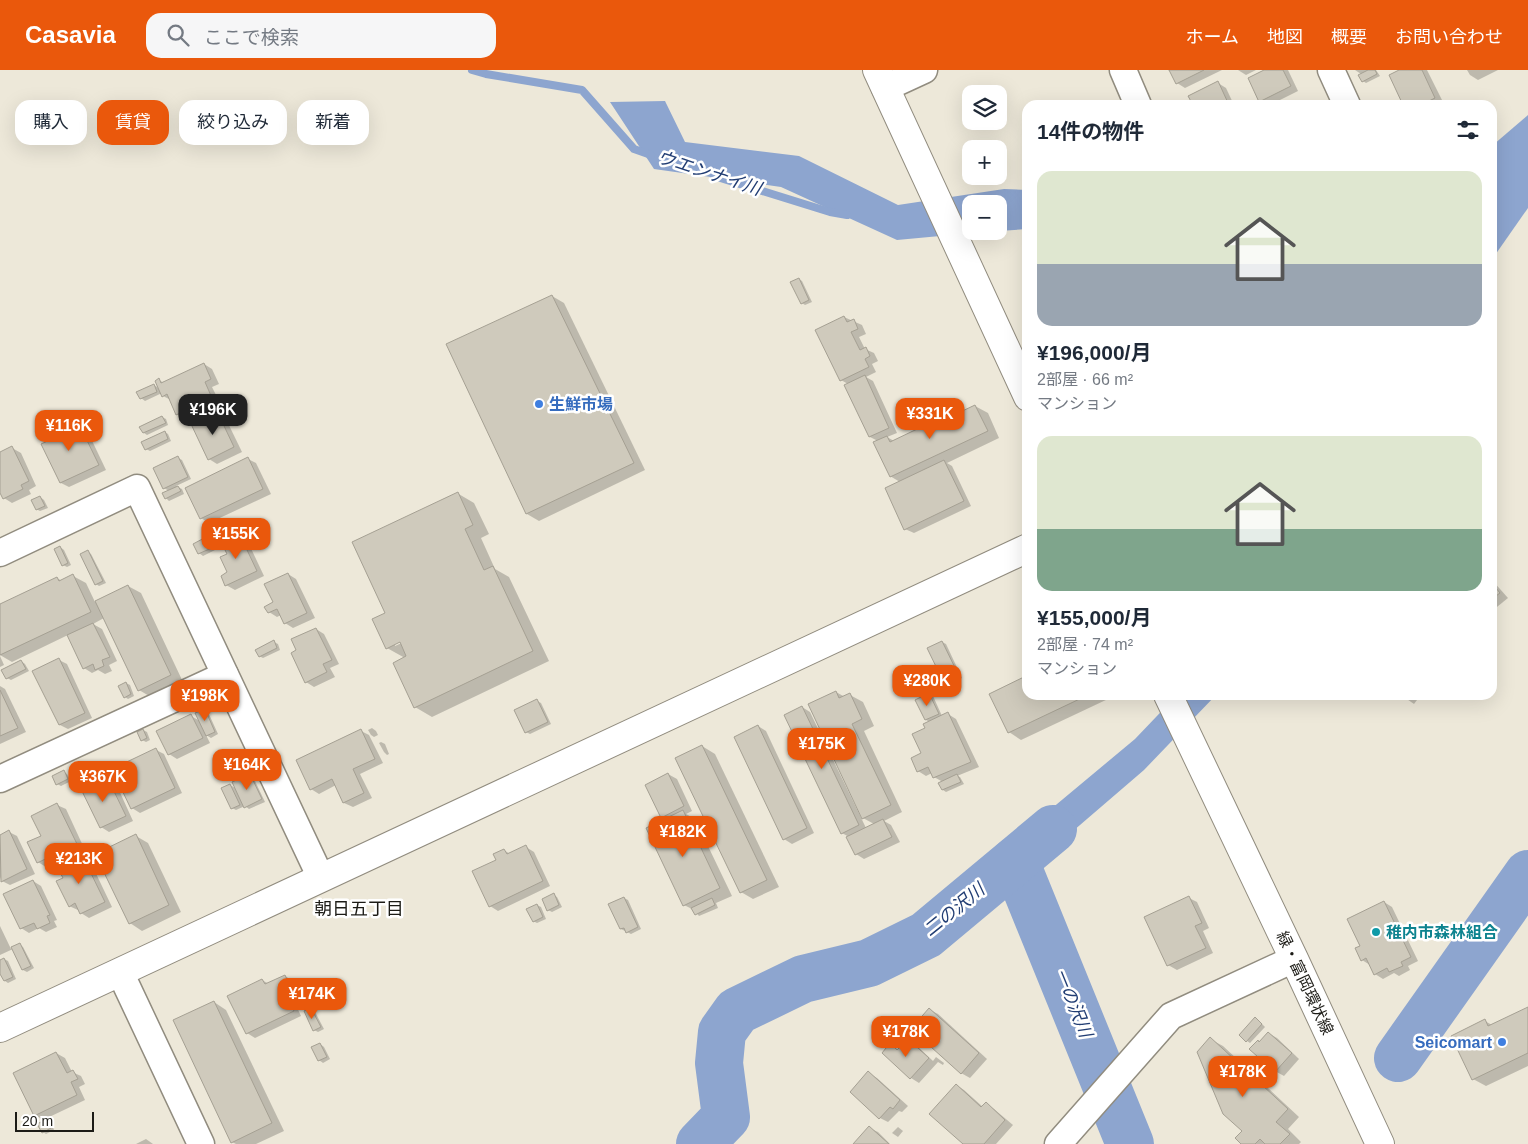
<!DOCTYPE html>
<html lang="ja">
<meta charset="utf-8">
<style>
body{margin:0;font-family:Helvetica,"Noto Sans JP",sans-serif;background:#f6f6f7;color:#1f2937;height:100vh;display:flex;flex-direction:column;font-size:19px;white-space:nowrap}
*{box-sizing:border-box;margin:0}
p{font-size:16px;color:#747a83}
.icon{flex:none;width:28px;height:28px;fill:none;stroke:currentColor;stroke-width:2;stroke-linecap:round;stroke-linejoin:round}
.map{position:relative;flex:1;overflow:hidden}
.drawer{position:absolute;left:1022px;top:30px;width:475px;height:600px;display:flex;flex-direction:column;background:#fff;border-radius:15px;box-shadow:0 5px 20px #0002}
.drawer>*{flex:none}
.banner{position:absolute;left:15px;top:30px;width:475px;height:45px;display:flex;gap:10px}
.buttons{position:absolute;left:962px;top:15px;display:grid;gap:10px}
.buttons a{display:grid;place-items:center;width:45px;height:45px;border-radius:10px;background:#fff;box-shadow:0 5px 20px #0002;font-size:25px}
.scale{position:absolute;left:15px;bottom:12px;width:79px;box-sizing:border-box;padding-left:5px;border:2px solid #1c1b16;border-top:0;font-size:14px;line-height:18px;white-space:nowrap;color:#1c1b16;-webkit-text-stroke:4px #fff;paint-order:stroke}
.price{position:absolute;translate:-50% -42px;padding:0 11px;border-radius:10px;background:#ea580c;color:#fff;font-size:16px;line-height:32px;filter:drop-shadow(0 1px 2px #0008)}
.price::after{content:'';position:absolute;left:50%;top:30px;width:15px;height:11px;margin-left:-8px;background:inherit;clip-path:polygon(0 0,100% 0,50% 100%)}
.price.current{background:#222;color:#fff}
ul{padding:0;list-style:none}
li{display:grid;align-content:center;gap:10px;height:265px;padding:0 15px}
li span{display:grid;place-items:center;height:155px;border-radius:15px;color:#555}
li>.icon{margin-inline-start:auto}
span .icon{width:90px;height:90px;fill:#fffc;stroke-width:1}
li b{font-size:21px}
h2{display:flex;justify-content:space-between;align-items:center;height:60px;padding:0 15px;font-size:21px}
.chip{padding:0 18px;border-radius:15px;background:#fff;box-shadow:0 5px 20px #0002;font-size:18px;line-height:45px}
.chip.current{background:#ea580c;color:#fff}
header{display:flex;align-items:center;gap:30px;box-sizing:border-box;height:70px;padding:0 25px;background:#ea580c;color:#fff}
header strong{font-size:24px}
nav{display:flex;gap:28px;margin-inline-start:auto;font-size:18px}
.search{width:350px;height:45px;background:#f6f6f7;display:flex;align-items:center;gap:12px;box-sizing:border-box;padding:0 18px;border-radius:15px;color:#747a83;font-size:19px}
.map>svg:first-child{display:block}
</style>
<header>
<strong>Casavia</strong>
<div class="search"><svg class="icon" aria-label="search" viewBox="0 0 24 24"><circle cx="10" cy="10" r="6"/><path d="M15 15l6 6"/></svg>ここで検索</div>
<nav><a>ホーム</a><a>地図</a><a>概要</a><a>お問い合わせ</a></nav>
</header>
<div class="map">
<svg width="1528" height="1074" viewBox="0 0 1528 1074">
<rect width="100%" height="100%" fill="#ede8d9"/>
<g fill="#8da5cf">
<polygon points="665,31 685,72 799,86 898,135 1004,119 1027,120 1027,159 999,161 999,134 971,134 971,161 994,161 897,170 781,117 654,99 610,32"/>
<polygon points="1528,45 1528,138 1493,188 1493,75"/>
<polygon points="1177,625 1216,625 1144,700 1009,816 997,784 1135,669"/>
</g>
<g fill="#0003" fill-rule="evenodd">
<polygon points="1168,0 1222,0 1185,18 1177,13 1172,2"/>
<polygon points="1238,0 1256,0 1246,5"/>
<polygon points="1267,0 1288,0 1298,21 1270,35 1260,31"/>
<polygon points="1355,0 1376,0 1380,6 1366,13 1363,11 1361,4"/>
<polygon points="1402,0 1427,0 1443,32 1438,35 1405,35 1390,6"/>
<polygon points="1467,0 1498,0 1478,10 1470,5"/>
<polygon points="1218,13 1226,18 1234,35 1194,35"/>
<polygon points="799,209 802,211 812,232 805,235 802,233"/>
<polygon points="552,226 564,233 645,400 539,451 527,444"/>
<polygon points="844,247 862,255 866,264 859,267 865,279 874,283 878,291 872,294 876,302 866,307 873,311 897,363 887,367 894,371 938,351 952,338 961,343 975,336 988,343 999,368 947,393 952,396 971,436 914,463 905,459 900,412 890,406 878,371 870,367 846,315 848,314 841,310"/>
<polygon points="204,294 212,299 219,314 212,317 220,333 186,349 177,344 171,330 163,326 162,323 145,331 141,328 154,315 160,319 159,310 164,313"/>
<polygon points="217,343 225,347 242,382 217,394 209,389"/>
<polygon points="162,347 166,349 168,355 147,365 144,363"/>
<polygon points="77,351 85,356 106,400 69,417 61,413 54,370"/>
<polygon points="165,362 168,364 171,371 150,381 146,379"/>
<polygon points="12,378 21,383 36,416 29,420 31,424 12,433 4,428 0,420 0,384"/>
<polygon points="178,388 182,390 191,409 176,416 182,419 184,424 169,431 166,428 169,421 164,418"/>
<polygon points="248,389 256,393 271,424 209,453 201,448"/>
<path d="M 457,423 L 474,433 L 489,464 L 481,468 L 495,499 L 509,507 L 549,591 L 432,647 L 415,637 L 405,588 L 387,578 L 387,544 ZM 406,571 L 395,576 L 395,573 Z"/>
<polygon points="40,427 44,430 48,438 40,441 36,439"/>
<polygon points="239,465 247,470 264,506 235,520 226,515 229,503 228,484"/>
<polygon points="208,468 212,470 217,479 203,486 199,483"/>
<polygon points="60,477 64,480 71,495 67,497 63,495"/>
<polygon points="88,482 91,484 106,513 99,516 96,514"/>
<polygon points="288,504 296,509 315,548 293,558 285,553 281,545 277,547 269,542 275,533"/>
<polygon points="73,506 86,513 95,532 128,516 141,523 183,612 151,627 139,620 104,548 93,554 102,559 117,591 109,595 112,601 105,604 98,600 92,603 84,598 68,565 12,592 0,585 0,536 57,508 62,511"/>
<polygon points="1492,510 1508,528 1492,541"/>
<polygon points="316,559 324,564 339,594 330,598 335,607 314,617 306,612 298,581"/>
<polygon points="274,572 278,574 280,580 263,588 259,586"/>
<polygon points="942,572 946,574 962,608 948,615 945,612"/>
<polygon points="0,586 4,595 0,597"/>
<polygon points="59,590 67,594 92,648 68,659 60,655"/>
<polygon points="21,591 25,594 29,601 11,610 7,608"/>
<polygon points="126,613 130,615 134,626 128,629 125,627"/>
<polygon points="0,616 5,619 26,662 0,674"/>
<polygon points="836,622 845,627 850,625 863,632 874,656 864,661 902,742 884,751 891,755 900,772 864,789 856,784 849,767 842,763 802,637 810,642 866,758 874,754 863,748"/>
<polygon points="929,624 933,626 942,646 948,644 956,649 979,697 957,706 960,707 964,714 946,722 943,720 943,712 934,707 932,703 926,706 918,701 927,658 930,652 926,650"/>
<polygon points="1028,625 1106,625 1108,629 1021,670 1009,662"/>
<polygon points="1401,625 1411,625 1417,630 1414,634"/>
<polygon points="537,631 541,633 551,654 530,664 526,662"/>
<polygon points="205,640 208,642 218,664 211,668 206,665 210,673 177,689 169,684 191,646 200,651"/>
<polygon points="758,656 766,661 814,763 792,774 784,769"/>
<polygon points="372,658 376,661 378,665 374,667 371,665 368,660"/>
<polygon points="143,660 147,662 150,670 146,672 142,670"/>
<polygon points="361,661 369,665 383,693 360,704 372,728 353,737 344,733 336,715 319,724 311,719"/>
<polygon points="381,672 385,674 389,684 387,685 384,682 379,673"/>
<polygon points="702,676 715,684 779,817 753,829 741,822"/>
<polygon points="156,680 164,684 182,723 140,743 132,738"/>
<polygon points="64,702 67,704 71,711 61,716 57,714"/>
<polygon points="668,704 677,709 692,741 686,744 695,749 732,826 716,833 718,838 699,846 694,840 684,835 666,750 662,747"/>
<polygon points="250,705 253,707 265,732 249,739 245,736 236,740 232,738 230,715 237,719"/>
<polygon points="100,711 106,715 109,713 118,718 133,751 109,762 101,757 86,713 90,716"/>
<polygon points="57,735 66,739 84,778 46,797 38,792 43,767"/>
<polygon points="9,762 17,766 35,804 10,815 2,811 0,807 0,766"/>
<polygon points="136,766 148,773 181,842 142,861 130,853"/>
<polygon points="526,777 534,782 550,816 498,841 490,836 498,790 504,780 510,784"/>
<polygon points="82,786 90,791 112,837 89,848 81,843 79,840 78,840 69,836 64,808"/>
<polygon points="33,811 41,816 57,850 54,851 57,857 46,862 39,858 29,863 21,858"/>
<polygon points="554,825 557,827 562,837 552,842 548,840"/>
<polygon points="624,828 628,830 641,859 631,864 621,859"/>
<polygon points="1189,828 1197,832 1209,858 1203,861 1213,883 1177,900 1168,895"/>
<polygon points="1384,832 1392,837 1418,891 1408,896 1410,900 1399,906 1394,903 1383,909 1375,904 1370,895 1362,890 1362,876"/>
<polygon points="537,835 541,837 546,849 537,853 533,851"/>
<polygon points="0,856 11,879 20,875 23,877 34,898 27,902 23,900 13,879 0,885"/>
<polygon points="4,889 8,891 16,909 8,913 5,911 0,901 0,891"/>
<polygon points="285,906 293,911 302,930 295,933 301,946 255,968 247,963 262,910 269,914"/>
<polygon points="214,932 226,940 284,1061 256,1074 236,1074 232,1072"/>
<polygon points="1528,938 1528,996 1486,1016 1473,1009 1485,951 1492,955"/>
<polygon points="311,939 315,942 324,959 318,962 314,960"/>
<polygon points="930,940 938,944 987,989 970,1008 961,1003"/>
<polygon points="1259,951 1265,957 1250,973 1247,971"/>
<polygon points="1268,963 1277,968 1299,989 1284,1006 1275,1001 1260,973"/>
<polygon points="1210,969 1223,976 1299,1047 1288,1059 1301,1072 1299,1074 1243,1074 1244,1061"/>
<polygon points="908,970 916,975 933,991 936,987 944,993 943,995 938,992 919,1013 911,1008 883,983 890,975 899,980"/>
<polygon points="320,974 324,977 330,989 323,993 319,990 313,978"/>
<polygon points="56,983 65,988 72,1002 81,1006 85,1014 79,1017 85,1030 45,1049 51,1052 54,1060 46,1064 43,1062 45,1051 35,1045"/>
<polygon points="868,1003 877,1008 908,1036 902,1042 899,1041 888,1052 880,1048"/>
<polygon points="956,1015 964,1020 983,1037 986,1034 994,1039 1013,1055 996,1074 964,1074"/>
<polygon points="898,1057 903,1061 898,1067 892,1063"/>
<polygon points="869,1058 878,1062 890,1074 855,1074"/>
<polygon points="146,1069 153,1074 136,1074"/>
</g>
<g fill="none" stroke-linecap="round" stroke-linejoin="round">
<g stroke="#8da5cf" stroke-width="8">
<polyline points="472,0 486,4 582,20 634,79 651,85"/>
<polyline points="714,106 830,142 847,145"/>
</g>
<g stroke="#8da5cf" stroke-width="48">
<polyline points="1015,791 1130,1074"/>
<polyline points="1398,988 1528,804"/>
<polyline points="700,1074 726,1047 719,993 722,962 737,941 803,909 869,893 926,865 1053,759"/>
</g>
</g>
<g fill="#cfcabc" stroke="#a5a093">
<polygon points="1169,0 1204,0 1176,14"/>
<polygon points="1264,0 1283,0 1291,16 1259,32 1248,8"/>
<polygon points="1368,0 1375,0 1377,4 1362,12 1358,5"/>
<polygon points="1399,0 1422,0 1435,28 1421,35 1413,34 1403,35 1389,5"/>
<polygon points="1218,11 1229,35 1193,35 1188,26"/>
<polygon points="799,208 809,230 801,234 790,212"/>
<polygon points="552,225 634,393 526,444 446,274"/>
<polygon points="844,246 847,252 854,249 858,259 851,262 860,280 866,277 870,286 865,289 869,297 840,311 815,260"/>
<polygon points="204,293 211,309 205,312 212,328 176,345 167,324 162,327 155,311 159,308 161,313"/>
<polygon points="865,305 889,358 869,367 844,315"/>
<polygon points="154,314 157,322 140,329 136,322"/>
<polygon points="975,335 988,361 890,407 873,372 887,366 890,372 936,350 934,345 952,337 956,344"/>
<polygon points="217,341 234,377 208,390 191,354"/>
<polygon points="162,346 166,353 143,363 139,357"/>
<polygon points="77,350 99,395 60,413 41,374 52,369 49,363"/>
<polygon points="165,361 168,369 145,380 141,372"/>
<polygon points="12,376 29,411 21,415 23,419 3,429 0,423 0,382"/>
<polygon points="178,386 188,407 163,419 153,398"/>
<polygon points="248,387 263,419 200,449 185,418"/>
<polygon points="944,390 964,431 904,460 885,418"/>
<polygon points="178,416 181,421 165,429 162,423"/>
<polygon points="458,422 473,455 465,459 484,500 493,496 533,581 414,638 393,593 406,586 400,572 386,579 372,549 385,543 352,472"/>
<polygon points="40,426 45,436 36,440 31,430"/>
<polygon points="239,463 257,501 225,516 221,506 227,502 220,487 227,484 221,472"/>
<polygon points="208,466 214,477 198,484 193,474"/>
<polygon points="60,476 68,493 62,496 54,479"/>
<polygon points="88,480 103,511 95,515 80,484"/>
<polygon points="288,503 307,543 284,554 277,539 268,543 264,537 273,532 264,514"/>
<polygon points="73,504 91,542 0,585 0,534 57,507 59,511"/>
<polygon points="1492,513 1500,523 1492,529"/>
<polygon points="128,515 171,605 138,621 95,531"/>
<polygon points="93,553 110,587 102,590 104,596 95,600 93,594 83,599 67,565"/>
<polygon points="316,558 332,590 323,594 327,602 305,613 291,583 296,580 291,569"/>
<polygon points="274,570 277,578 259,587 255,580"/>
<polygon points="942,571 959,606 944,613 927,578"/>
<polygon points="59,588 85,643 59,655 32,601"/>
<polygon points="21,590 26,599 6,609 1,600"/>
<polygon points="1028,605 1028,625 1088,625 1008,663 989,624"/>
<polygon points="126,612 131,624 124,628 118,616"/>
<polygon points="0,620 18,658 0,666"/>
<polygon points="836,621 839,628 850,623 862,649 852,654 891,735 862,749 808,634"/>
<polygon points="929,623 939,644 925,650 915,630"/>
<polygon points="537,629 548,652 525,663 514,640"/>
<polygon points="802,636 859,755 841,764 784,645"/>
<polygon points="205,639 215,662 206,666 195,643"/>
<polygon points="948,642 971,692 933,708 928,697 917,702 911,688 921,683 912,664 925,658 923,654"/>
<polygon points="191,644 203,668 168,685 156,661"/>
<polygon points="758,655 807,758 783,770 734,667"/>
<polygon points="143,659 147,668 141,671 137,662"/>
<polygon points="361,659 375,689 353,699 364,723 343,733 332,709 310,720 296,690"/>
<polygon points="702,675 767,810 740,823 675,688"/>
<polygon points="156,678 175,718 131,739 112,699"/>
<polygon points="64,700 68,709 56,715 52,706"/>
<polygon points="668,703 684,736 661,748 645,715"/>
<polygon points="250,704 262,729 244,738 232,712"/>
<polygon points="957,704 961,712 942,720 938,713"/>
<polygon points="100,710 102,715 109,711 126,746 100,758 79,715 86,712 88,716"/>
<polygon points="230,714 240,735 231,739 221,718"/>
<polygon points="57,733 77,774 37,793 27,772 41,766 31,746"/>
<polygon points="683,740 720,818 683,836 646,758"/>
<polygon points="883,749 892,767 855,785 846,767"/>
<polygon points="9,760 27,799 1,812 0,765"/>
<polygon points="136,764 169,835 129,854 95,784"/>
<polygon points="526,775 543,811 489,837 472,801 496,790 493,784 504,779 507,784"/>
<polygon points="82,785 105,832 80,844 75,833 69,837 56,811 63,808 57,797"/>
<polygon points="33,810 50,845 47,846 50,853 37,859 34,853 20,859 3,824"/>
<polygon points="554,823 559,835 547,841 542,829"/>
<polygon points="1189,826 1202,853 1195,856 1206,878 1167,896 1144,847"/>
<polygon points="624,827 638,857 626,863 624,858 620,859 608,834"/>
<polygon points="712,828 715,835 695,845 691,838"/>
<polygon points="1384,831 1411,887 1401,892 1403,896 1389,902 1387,898 1374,905 1366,888 1361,891 1355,878 1360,876 1347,849"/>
<polygon points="537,834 543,847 533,852 526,839"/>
<polygon points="20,873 31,896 22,900 11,877"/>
<polygon points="4,888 13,907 4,911 0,904 0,890"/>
<polygon points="285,905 294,925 288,928 294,941 246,964 227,926 262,909 265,914"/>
<polygon points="214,931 272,1053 231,1073 173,950"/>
<polygon points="1528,937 1528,983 1472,1010 1451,966 1485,949 1488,956"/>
<polygon points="311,938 321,957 313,961 304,941"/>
<polygon points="929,938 979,983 961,1004 911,959"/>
<polygon points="1255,947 1262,954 1246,972 1239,965"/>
<polygon points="1268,962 1292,983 1275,1002 1249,979 1258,970 1259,972"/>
<polygon points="1210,967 1288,1039 1276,1052 1290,1064 1280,1074 1265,1074 1260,1069 1255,1074 1241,1074 1235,1068 1242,1061 1223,1044 1197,982"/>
<polygon points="908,969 929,988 910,1009 882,983 890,973 897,980"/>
<polygon points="320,973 327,987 318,991 311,977"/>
<polygon points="56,982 67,1003 73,1000 78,1009 71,1012 77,1025 34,1046 13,1003"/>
<polygon points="868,1001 900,1030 893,1039 890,1037 879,1049 850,1022"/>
<polygon points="956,1014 981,1037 986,1032 1005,1050 984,1074 963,1074 929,1044"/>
<polygon points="47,1049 51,1058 42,1063 37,1054"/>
<polygon points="869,1056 889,1074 853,1074"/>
</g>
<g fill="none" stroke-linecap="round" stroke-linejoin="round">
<defs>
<g id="minor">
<polyline points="1123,0 1138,35"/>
<polyline points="1331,0 1347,35"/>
<polyline points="885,18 924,0"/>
<polyline points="0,483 137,418 321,808"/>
<polyline points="0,709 225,605"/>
<polyline points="120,902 201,1074"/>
<polyline points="1058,1074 1171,946 1294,889"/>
</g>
<g id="tertiary">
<polyline points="877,0 1028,327"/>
<polyline points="1168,625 1294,889 1380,1074"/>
<polyline points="0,958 1028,478"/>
</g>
</defs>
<use href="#minor" stroke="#918c7f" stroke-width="29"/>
<use href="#tertiary" stroke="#918c7f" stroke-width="30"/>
<use href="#minor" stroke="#fff" stroke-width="26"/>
<use href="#tertiary" stroke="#fff" stroke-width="28"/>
</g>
<g fill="#3f7fe0" stroke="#fff" stroke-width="2">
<circle cx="539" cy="334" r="5"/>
<circle cx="1502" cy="972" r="5"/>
</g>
<circle fill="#0f9aa8" stroke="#fff" stroke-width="2" cx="1376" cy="862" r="5"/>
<g text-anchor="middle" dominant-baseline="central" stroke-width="5" stroke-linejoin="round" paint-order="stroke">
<g font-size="16" font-weight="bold" fill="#366cbe" stroke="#fff" text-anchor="start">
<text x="549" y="334">生鮮市場</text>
<text x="1492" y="972" text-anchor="end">Seicomart</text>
</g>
<g font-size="16" font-weight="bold" fill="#0d838f" stroke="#fff" text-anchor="start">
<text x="1386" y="862">稚内市森林組合</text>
</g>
<g font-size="16" fill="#1c1b16" stroke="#fff">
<text transform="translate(1305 913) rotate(65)">緑・富岡環状線</text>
</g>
<g font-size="18" font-style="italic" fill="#223e74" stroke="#fff">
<text transform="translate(709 103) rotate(18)">ウエンナイ川</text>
<text transform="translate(954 840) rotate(-39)">二の沢川</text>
<text transform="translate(1073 933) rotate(68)">一の沢川</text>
</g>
<g font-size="18" fill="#1c1b16" stroke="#fff">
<text x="359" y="839">朝日五丁目</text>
</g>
</g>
</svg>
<div class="buttons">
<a><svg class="icon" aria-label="layers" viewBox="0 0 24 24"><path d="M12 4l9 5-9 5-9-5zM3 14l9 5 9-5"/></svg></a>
<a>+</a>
<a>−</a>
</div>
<div class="scale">20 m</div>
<b class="price current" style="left:213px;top:366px">¥196K</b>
<b class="price" style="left:930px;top:370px">¥331K</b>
<b class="price" style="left:69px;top:382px">¥116K</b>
<b class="price" style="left:236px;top:490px">¥155K</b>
<b class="price" style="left:927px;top:637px">¥280K</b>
<b class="price" style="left:205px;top:652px">¥198K</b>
<b class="price" style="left:822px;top:700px">¥175K</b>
<b class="price" style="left:247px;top:721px">¥164K</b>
<b class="price" style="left:103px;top:733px">¥367K</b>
<b class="price" style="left:683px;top:788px">¥182K</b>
<b class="price" style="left:79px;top:815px">¥213K</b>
<b class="price" style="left:312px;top:950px">¥174K</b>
<b class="price" style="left:906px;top:988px">¥178K</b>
<b class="price" style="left:1243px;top:1028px">¥178K</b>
<div class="banner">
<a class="chip">購入</a>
<a class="chip current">賃貸</a>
<a class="chip">絞り込み</a>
<a class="chip">新着</a>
</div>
<section class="drawer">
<h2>14件の物件<svg class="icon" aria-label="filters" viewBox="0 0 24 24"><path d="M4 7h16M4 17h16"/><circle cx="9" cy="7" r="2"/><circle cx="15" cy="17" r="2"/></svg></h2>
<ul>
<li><span style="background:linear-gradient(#dfe7d0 60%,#9aa5b1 0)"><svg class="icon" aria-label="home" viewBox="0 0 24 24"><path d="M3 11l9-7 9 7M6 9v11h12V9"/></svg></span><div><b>¥196,000/月</b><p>2部屋 · 66 m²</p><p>マンション</p></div></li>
<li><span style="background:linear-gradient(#dfe7d0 60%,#7fa58c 0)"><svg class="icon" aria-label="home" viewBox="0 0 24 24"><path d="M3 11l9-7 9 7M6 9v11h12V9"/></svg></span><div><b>¥155,000/月</b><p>2部屋 · 74 m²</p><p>マンション</p></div></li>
</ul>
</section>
</div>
